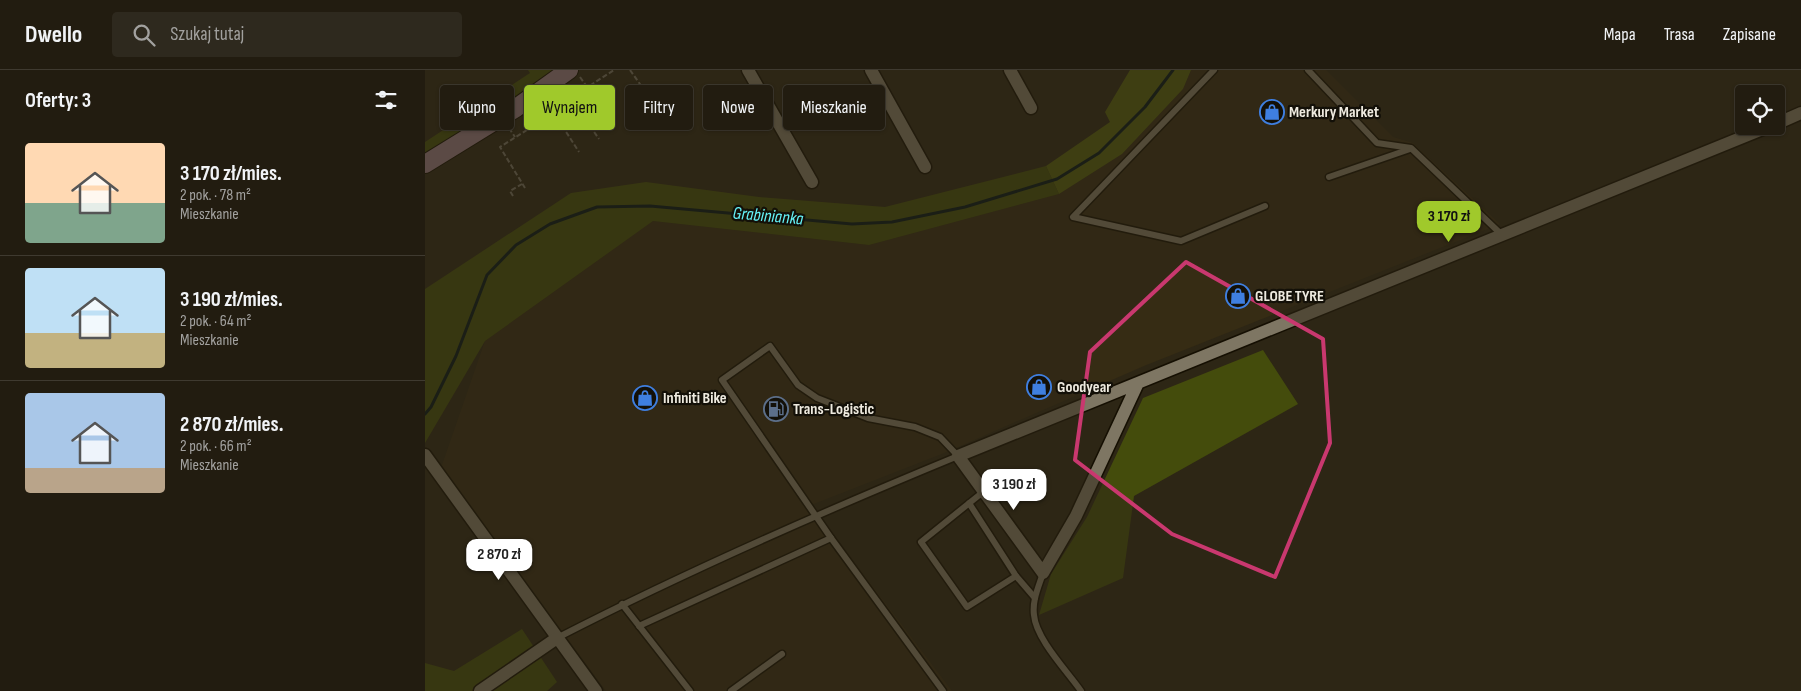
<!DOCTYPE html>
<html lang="pl">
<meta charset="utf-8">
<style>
body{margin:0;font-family:"Sofia Sans Condensed",sans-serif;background:#2e291e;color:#f1f3f6;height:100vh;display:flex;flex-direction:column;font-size:19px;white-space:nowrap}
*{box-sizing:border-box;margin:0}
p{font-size:16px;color:#a2a19f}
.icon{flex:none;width:28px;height:28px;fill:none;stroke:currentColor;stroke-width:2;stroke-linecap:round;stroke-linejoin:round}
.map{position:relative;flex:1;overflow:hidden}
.side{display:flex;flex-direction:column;background:#221c10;width:425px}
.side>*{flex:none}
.top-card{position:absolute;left:15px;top:15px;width:475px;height:45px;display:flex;gap:10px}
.tools{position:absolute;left:1310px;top:15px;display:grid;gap:10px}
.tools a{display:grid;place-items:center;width:50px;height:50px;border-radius:5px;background:#221c10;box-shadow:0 1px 4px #0004,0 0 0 1px #3f3a30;font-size:25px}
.price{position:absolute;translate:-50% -42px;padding:0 11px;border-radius:10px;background:#fff;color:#222;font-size:16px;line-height:32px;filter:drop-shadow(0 1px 2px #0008)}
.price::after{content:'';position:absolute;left:50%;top:30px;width:15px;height:11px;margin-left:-8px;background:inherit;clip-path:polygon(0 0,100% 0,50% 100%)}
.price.selected{background:#a0c92b;color:#111}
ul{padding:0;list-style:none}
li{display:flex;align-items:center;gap:15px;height:125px;padding:0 25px}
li+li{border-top:1px solid #3f3a30}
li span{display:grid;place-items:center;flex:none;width:140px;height:100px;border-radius:5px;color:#555}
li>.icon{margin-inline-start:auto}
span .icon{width:60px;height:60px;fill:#fffc;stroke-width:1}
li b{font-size:21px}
h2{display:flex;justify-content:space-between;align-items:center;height:60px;padding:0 25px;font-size:21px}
.chip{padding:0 18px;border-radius:5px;background:#221c10;box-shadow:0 1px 4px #0004,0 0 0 1px #3f3a30;font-size:18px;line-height:45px}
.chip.selected{background:#a0c92b;color:#111}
header{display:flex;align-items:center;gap:30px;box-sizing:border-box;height:70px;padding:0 25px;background:#221c10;border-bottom:1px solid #3f3a30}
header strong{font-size:24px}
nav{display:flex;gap:28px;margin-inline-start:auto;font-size:18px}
.search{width:350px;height:45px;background:#2e291e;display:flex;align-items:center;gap:12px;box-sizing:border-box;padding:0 18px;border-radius:5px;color:#a2a19f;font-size:19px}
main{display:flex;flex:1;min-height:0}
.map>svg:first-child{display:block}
</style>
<header>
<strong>Dwello</strong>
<div class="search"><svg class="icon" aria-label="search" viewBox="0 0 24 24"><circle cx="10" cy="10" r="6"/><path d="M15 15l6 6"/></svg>Szukaj tutaj</div>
<nav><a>Mapa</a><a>Trasa</a><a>Zapisane</a></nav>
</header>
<main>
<section class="side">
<h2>Oferty: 3<svg class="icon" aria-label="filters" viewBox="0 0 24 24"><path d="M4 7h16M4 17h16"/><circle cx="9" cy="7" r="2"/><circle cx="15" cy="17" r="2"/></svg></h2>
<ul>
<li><span style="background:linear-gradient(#ffd9b3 60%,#7fa58c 0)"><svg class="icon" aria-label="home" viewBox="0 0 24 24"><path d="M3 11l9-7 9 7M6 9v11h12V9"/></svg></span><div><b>3 170 zł/mies.</b><p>2 pok. · 78 m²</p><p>Mieszkanie</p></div></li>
<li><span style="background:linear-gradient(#bfe0f5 65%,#c2b280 0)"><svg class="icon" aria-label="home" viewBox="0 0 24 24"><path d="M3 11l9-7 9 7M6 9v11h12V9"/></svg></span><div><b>3 190 zł/mies.</b><p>2 pok. · 64 m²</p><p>Mieszkanie</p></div></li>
<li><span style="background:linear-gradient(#a9c7e8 75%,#b9a48a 0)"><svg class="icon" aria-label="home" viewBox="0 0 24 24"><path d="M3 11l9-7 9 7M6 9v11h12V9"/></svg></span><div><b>2 870 zł/mies.</b><p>2 pok. · 66 m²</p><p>Mieszkanie</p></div></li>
</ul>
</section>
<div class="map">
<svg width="1376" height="621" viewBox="0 0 1376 621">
<rect width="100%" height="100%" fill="#2d2615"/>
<polygon fill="#362c14" points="766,0 901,0 968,67 988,73 1075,154 719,296 519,383 386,435 527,621 181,621 16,398 60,271 228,151 444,175 634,124 697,84 758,19"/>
<g fill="#444c0c">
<polygon points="103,0 128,0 85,31 86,34 0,87 0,72 105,3"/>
<polygon points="621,96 634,124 444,175 228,151 60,271 0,373 0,219 146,123 221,112 334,127 460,137"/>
<polygon points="838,280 873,334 709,426 698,508 614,545 626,504 662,447 718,328"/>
<polygon points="97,559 132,612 122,621 0,621 0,593 29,601"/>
</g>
<polygon fill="#535c0e" points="705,0 766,0 758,19 697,84 634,124 621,96 685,52 680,42"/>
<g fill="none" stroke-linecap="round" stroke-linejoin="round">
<polyline stroke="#051617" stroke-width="3" points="0,344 6,337 31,286 62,205 91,175 125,154 172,137 225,136 427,154 467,152 540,137 632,109 674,83 720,37 748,0"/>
<defs>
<g id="lane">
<polyline points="789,0 648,147 756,171 840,136"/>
<polyline points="883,0 952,73 986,78 1077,165"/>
<polyline points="904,107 985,79"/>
<polyline points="544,433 591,506 542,537 496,472 558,422"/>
<polyline points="406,468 518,621"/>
<path d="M 618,503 C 614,516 607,530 609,545 C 611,569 642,601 656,621"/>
<polyline points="591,506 610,528"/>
<polyline points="197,534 265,621"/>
<path d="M 132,568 C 262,501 397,442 533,386 L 515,367 L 490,357 L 443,348 L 392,328 L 373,315 L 345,276 L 297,310 L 406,468 L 214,556"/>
<polyline points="306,621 357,584"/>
</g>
<g id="street">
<polyline points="323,0 387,112"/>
<polyline points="446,0 500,97"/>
<polyline points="585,0 606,38"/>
<polyline points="1351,54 1376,43"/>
<polyline points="713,313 651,446 618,503 533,386 1345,56"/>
<polyline points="0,385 171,621"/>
<polyline points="55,621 132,568"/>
</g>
<polyline id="secondary" points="0,94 91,38 144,0"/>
</defs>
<use href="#lane" stroke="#150f02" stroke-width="9"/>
<use href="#street" stroke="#150f02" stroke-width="15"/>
<use href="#secondary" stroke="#150f02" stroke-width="20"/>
<g stroke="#746e5f" stroke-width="2" stroke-dasharray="5 2.5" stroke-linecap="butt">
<polyline points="205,0 227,31"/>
<polyline points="155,7 162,17"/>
<polyline points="148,31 174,69"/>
<polyline points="108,43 113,52"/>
<polyline points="129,43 154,82"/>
<polyline points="84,58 90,67"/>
<polyline points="100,118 75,77 148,31 158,20 189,0"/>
<polyline points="88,126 85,121 97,114"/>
</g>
<use href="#lane" stroke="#7e7663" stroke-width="6"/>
<use href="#street" stroke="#7e7663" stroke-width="12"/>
<use href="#secondary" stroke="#92767f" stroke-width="18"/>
</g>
<path d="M0 0H1376V621H0ZM 761,192 L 898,269 L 905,373 L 850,507 L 747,464 L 650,390 L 665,282 Z" fill="#2d2615" fill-opacity=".55" fill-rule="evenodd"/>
<path fill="none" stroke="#c9386f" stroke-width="4" stroke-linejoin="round" d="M 761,192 L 898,269 L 905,373 L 850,507 L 747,464 L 650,390 L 665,282 Z"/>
<defs>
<symbol id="shop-ring" viewBox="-11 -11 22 22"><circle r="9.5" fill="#131008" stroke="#3f7fe0" stroke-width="1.5"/><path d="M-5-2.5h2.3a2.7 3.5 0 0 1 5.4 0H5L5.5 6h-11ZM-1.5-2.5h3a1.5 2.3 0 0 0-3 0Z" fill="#3f7fe0"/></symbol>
<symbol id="fuel-ring" viewBox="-11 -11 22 22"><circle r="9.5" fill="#131008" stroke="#5c6f8a" stroke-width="1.5"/><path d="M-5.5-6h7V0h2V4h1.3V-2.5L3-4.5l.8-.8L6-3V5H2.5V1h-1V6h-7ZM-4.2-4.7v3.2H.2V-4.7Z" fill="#5c6f8a"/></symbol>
</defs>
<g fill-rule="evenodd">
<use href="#shop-ring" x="833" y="28" width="28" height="28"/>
<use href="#shop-ring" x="799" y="212" width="28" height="28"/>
<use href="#shop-ring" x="600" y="303" width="28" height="28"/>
<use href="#shop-ring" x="206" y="314" width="28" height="28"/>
<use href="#fuel-ring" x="337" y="325" width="28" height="28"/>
</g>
<g text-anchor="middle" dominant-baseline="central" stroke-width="4.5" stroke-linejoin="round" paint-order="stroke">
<g font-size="16" font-weight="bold" fill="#eeeadf" stroke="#131008" text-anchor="start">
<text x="864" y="42">Merkury Market</text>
<text x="830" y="226">GLOBE TYRE</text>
<text x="632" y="317">Goodyear</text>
<text x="238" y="328">Infiniti Bike</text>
<text x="368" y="339">Trans-Logistic</text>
</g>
<g font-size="18" font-style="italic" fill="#65f3f8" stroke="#131008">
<text transform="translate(343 146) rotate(5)">Grabinianka</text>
</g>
</g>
</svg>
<div class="tools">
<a><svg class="icon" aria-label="locate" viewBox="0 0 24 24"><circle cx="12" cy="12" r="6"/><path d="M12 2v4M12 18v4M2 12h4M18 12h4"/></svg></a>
</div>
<b class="price selected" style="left:1024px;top:173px">3 170 zł</b>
<b class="price" style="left:589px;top:441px">3 190 zł</b>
<b class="price" style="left:74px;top:511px">2 870 zł</b>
<div class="top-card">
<a class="chip">Kupno</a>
<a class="chip selected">Wynajem</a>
<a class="chip">Filtry</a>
<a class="chip">Nowe</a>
<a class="chip">Mieszkanie</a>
</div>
</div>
</main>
